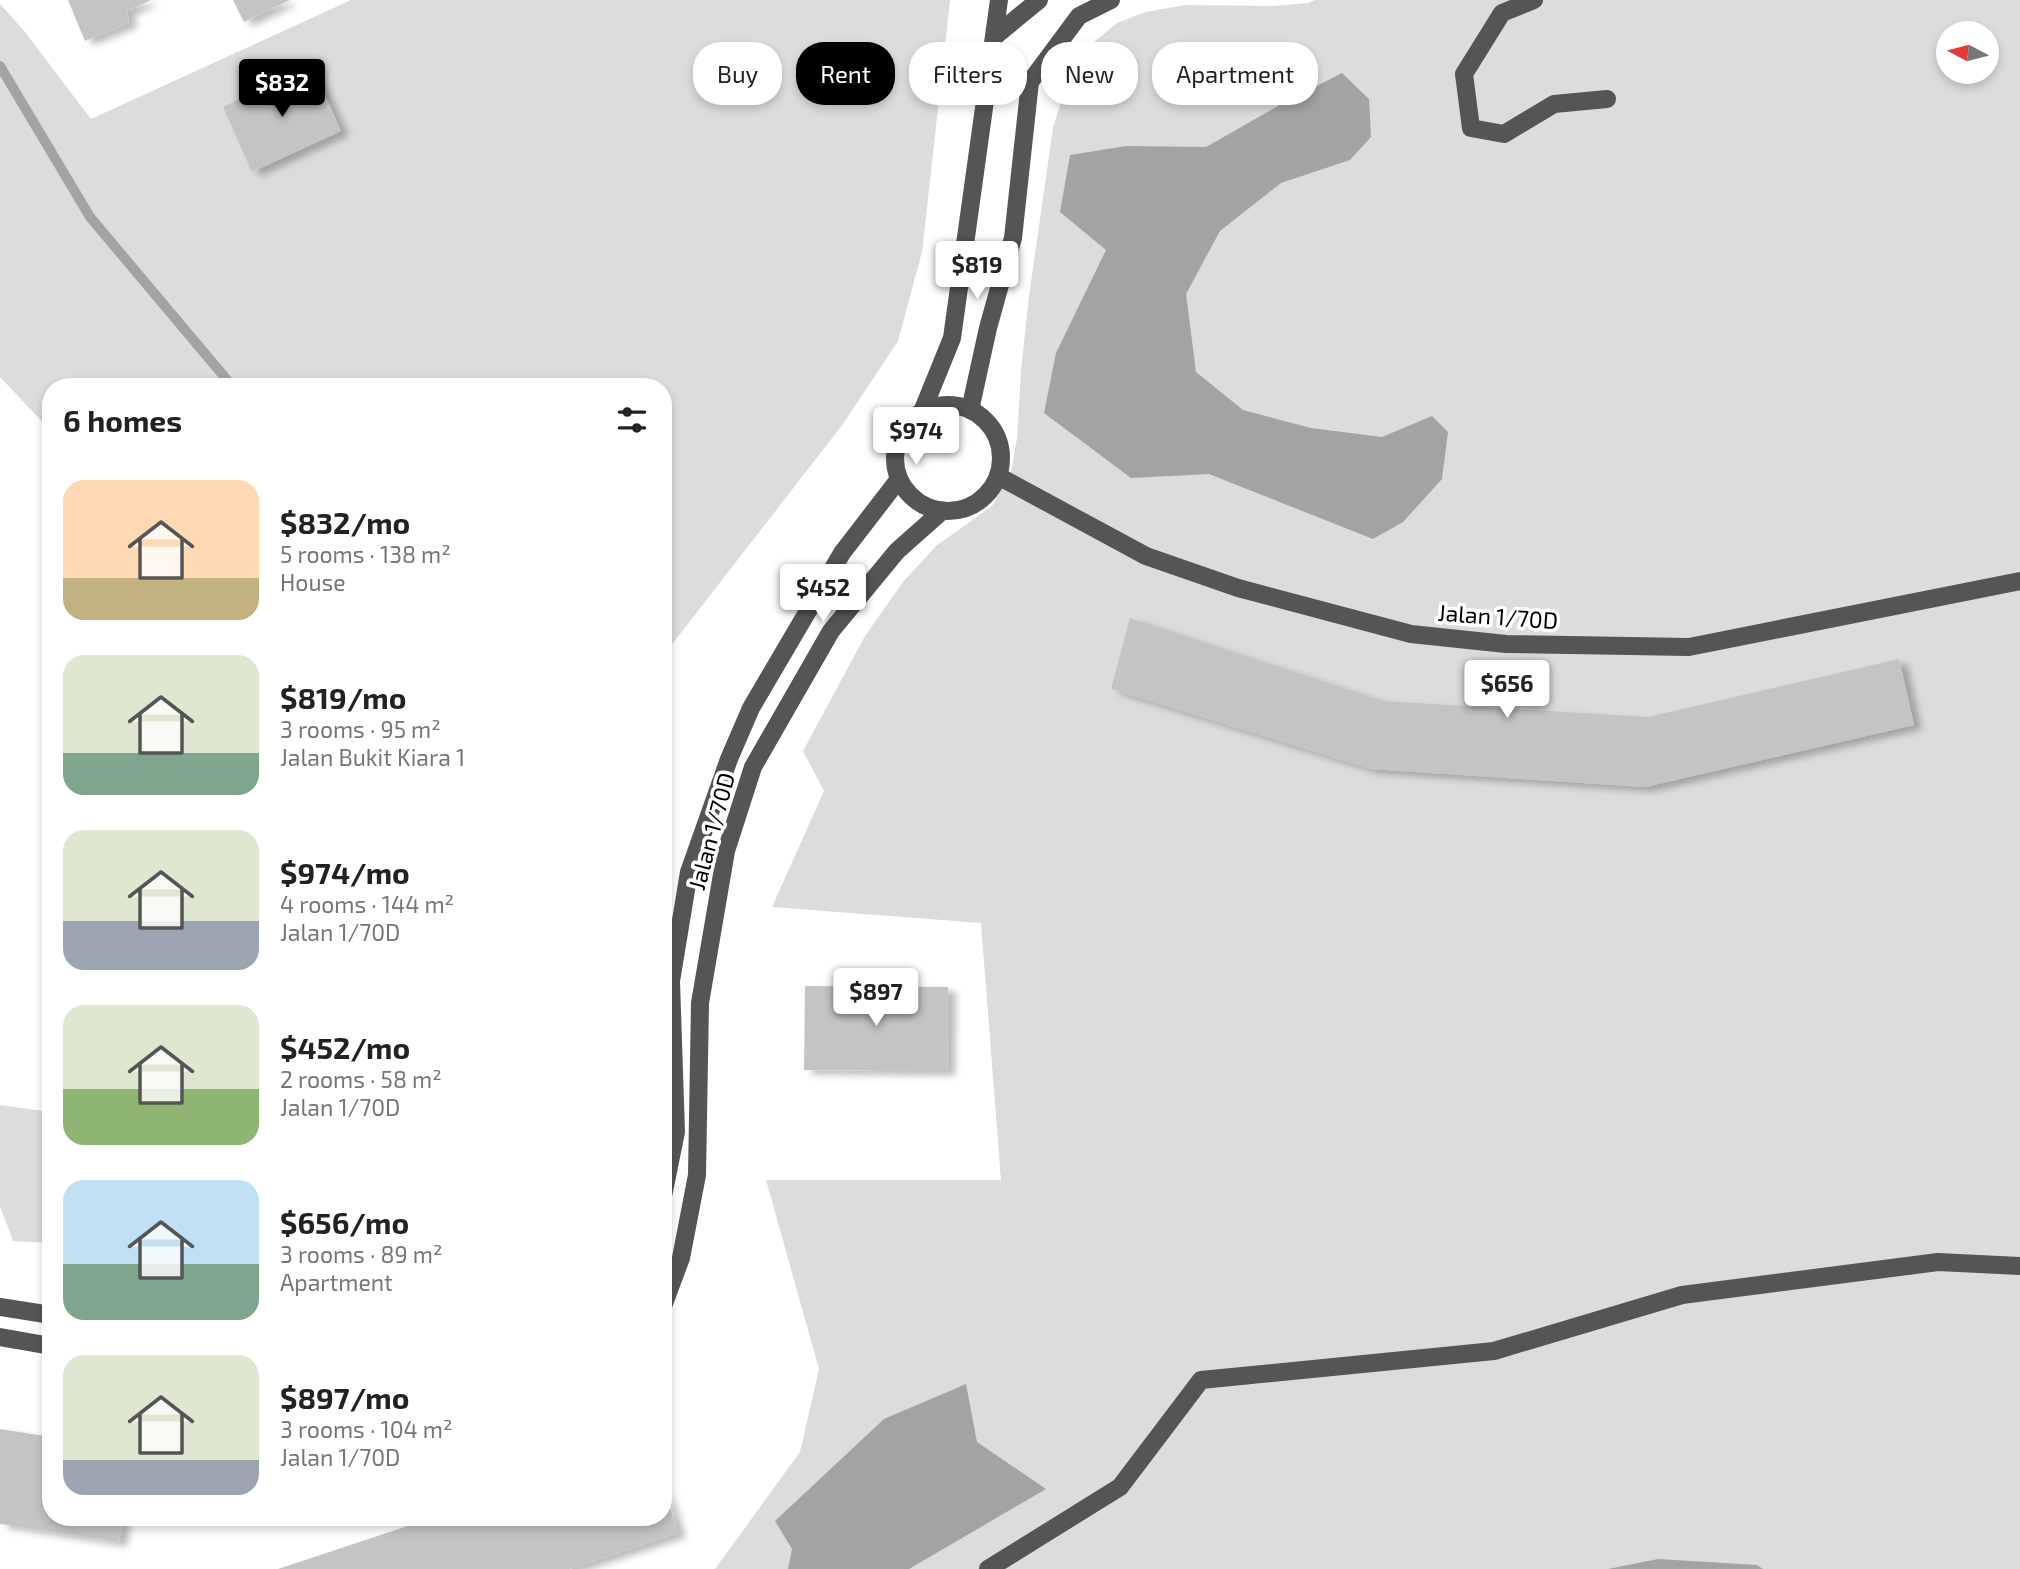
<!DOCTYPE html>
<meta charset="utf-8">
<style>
body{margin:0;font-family:"Exo 2",sans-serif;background:#f2f2f2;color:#222;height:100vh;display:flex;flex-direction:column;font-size:26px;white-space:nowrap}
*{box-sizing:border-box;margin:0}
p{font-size:23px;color:#767676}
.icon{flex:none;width:38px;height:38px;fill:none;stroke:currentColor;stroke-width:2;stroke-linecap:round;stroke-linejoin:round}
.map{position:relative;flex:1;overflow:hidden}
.panel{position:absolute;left:42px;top:378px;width:630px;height:1148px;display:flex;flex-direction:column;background:#fff;border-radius:28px;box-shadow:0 4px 10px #0003}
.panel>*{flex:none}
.guide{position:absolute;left:693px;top:42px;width:665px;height:63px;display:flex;gap:14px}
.needle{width:46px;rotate:277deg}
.buttons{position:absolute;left:1936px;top:21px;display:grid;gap:14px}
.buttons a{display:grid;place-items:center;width:63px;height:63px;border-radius:50%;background:#fff;box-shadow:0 4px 10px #0003;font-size:35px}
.price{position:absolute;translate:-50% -60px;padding:0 16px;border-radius:7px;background:#fff;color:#222;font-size:23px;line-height:46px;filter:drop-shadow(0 2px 4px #0008)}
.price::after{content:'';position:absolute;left:50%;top:42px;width:21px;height:16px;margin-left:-10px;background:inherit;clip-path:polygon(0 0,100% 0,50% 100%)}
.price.on{background:#000;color:#fff}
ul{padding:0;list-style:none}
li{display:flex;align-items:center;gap:21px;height:175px;padding:0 21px}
li span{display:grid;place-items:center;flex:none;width:196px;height:140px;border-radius:21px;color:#555}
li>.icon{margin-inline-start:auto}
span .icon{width:84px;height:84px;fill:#fffc;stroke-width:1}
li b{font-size:30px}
h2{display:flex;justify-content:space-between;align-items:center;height:84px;padding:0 21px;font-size:30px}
.chip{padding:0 24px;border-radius:28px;background:#fff;box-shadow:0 4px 10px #0003;font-size:24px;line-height:63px}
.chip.on{background:#000;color:#fff}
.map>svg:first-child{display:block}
</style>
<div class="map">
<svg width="2020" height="1569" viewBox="0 0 2020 1569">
<defs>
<filter id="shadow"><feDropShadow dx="8" dy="4.5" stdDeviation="3.5" flood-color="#0004"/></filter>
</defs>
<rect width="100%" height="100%" fill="#fff"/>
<g fill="#dcdcdc" fill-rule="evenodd">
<polygon points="351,0 950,0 922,252 898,341 843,424 663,656 663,387 51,387 51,431 0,377 0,4 25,32 91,119"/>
<path d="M 1315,0 L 2020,0 L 2020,1569 L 715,1569 L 800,1452 L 819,1369 L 766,1180 L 1001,1180 L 981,923 L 772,907 L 824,791 L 803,751 L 865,636 L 903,582 L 936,546 L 992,506 L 1011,473 L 1017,438 L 1021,370 L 1029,296 L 1053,128 L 1070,72 L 1093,43 L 1117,23 L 1145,12 L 1186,5 L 1273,6 L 1308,3 ZM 1948,33 L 1986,33 L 1986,72 L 1948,72 Z"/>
<polygon points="0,1105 51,1112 51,1243 13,1241 0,1206"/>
</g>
<g fill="#a3a3a3">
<polygon points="1342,73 1369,99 1371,137 1350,160 1281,183 1220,231 1186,294 1196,372 1243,410 1311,428 1382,437 1432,416 1448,432 1442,479 1403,522 1373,539 1209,474 1131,478 1044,413 1056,353 1106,250 1060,212 1070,155 1126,146 1206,147 1278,106"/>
<polygon points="966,1384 977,1442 1046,1489 909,1569 788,1569 792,1549 775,1521 884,1419"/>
<polygon points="1658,1559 1757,1565 1763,1569 1608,1569"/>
</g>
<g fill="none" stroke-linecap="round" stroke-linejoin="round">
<polyline stroke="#a3a3a3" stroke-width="10" points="0,66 90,217 233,387"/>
</g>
<g fill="#c4c4c4" filter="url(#shadow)">
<polygon points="68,0 151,0 127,11 129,23 85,41"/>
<polygon points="233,0 290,0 244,22"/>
<polygon points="312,66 341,131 252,172 223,107"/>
<polygon points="1130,618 1383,701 1648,717 1899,659 1914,725 1645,787 1371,769 1111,689"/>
<polygon points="805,986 948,987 947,1071 804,1070"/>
<polygon points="0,1429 51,1437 51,1517 123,1517 119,1542 0,1524"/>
<polygon points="664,1488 678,1533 569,1569 278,1569 435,1517 663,1517"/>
</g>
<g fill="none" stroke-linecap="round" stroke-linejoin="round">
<g stroke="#555" stroke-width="18">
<polyline points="1534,0 1502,13 1464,74 1471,128 1504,134 1554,104 1607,99"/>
<polyline points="994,37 1039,0"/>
<circle cx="948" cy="458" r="53"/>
<polyline points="970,410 988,328 1013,238 1030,82 1079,16 1111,0"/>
<polyline points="922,412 952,338 999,0"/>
<polyline points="998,476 1146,556 1238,588 1411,634 1506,644 1689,647 2020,581"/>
<polyline points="663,1196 676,1132 671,981 689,872 729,759 751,708 842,553 899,479"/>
<polyline points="663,1306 681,1258 697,1175 700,1003 726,851 753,767 831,631 897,551 942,511"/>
<polyline points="0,1307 51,1315"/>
<polyline points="0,1337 51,1346"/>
<polyline points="988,1569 1120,1487 1201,1380 1494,1351 1682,1295 1938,1262 2020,1266"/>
</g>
</g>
<g text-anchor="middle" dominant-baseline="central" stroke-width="7" stroke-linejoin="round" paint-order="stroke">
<g font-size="23" fill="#000" stroke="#fff">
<text transform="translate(1498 616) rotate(4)">Jalan 1/70D</text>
<text transform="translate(711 831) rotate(-75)">Jalan 1/70D</text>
</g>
</g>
</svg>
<div class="buttons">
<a><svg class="needle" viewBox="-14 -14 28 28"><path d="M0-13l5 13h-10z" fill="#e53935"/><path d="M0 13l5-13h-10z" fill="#767676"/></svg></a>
</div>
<b class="price on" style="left:282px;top:119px">$832</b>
<b class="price" style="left:977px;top:301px">$819</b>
<b class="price" style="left:916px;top:467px">$974</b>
<b class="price" style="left:823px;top:624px">$452</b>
<b class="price" style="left:1507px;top:720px">$656</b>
<b class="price" style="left:876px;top:1028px">$897</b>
<div class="guide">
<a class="chip">Buy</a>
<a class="chip on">Rent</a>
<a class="chip">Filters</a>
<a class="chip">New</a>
<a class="chip">Apartment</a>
</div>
<section class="panel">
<h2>6 homes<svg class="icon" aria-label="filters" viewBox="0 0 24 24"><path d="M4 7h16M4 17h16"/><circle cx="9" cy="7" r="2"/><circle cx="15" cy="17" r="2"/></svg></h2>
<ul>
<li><span style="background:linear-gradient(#ffd9b3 70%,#c2b280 0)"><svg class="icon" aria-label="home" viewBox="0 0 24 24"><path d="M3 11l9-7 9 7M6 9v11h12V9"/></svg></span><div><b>$832/mo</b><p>5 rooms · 138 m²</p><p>House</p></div></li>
<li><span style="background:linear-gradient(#dfe7d0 70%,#7fa58c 0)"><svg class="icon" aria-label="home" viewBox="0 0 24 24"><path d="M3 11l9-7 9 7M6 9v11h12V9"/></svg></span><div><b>$819/mo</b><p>3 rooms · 95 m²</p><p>Jalan Bukit Kiara 1</p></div></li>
<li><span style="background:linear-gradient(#dfe7d0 65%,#9aa5b1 0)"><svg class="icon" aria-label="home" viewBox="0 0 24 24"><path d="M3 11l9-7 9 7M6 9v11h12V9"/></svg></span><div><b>$974/mo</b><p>4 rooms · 144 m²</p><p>Jalan 1/70D</p></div></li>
<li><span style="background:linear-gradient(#dfe7d0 60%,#8fb573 0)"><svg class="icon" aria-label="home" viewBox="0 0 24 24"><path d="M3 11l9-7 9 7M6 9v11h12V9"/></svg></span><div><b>$452/mo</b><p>2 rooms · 58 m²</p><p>Jalan 1/70D</p></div></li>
<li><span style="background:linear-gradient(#bfe0f5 60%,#7fa58c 0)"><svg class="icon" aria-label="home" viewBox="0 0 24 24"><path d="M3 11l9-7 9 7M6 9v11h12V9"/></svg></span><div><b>$656/mo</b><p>3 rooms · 89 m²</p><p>Apartment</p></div></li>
<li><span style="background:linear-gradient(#dfe7d0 75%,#9aa5b1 0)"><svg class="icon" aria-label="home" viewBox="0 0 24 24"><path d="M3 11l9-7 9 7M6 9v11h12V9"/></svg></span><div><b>$897/mo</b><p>3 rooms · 104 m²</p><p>Jalan 1/70D</p></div></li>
</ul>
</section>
</div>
